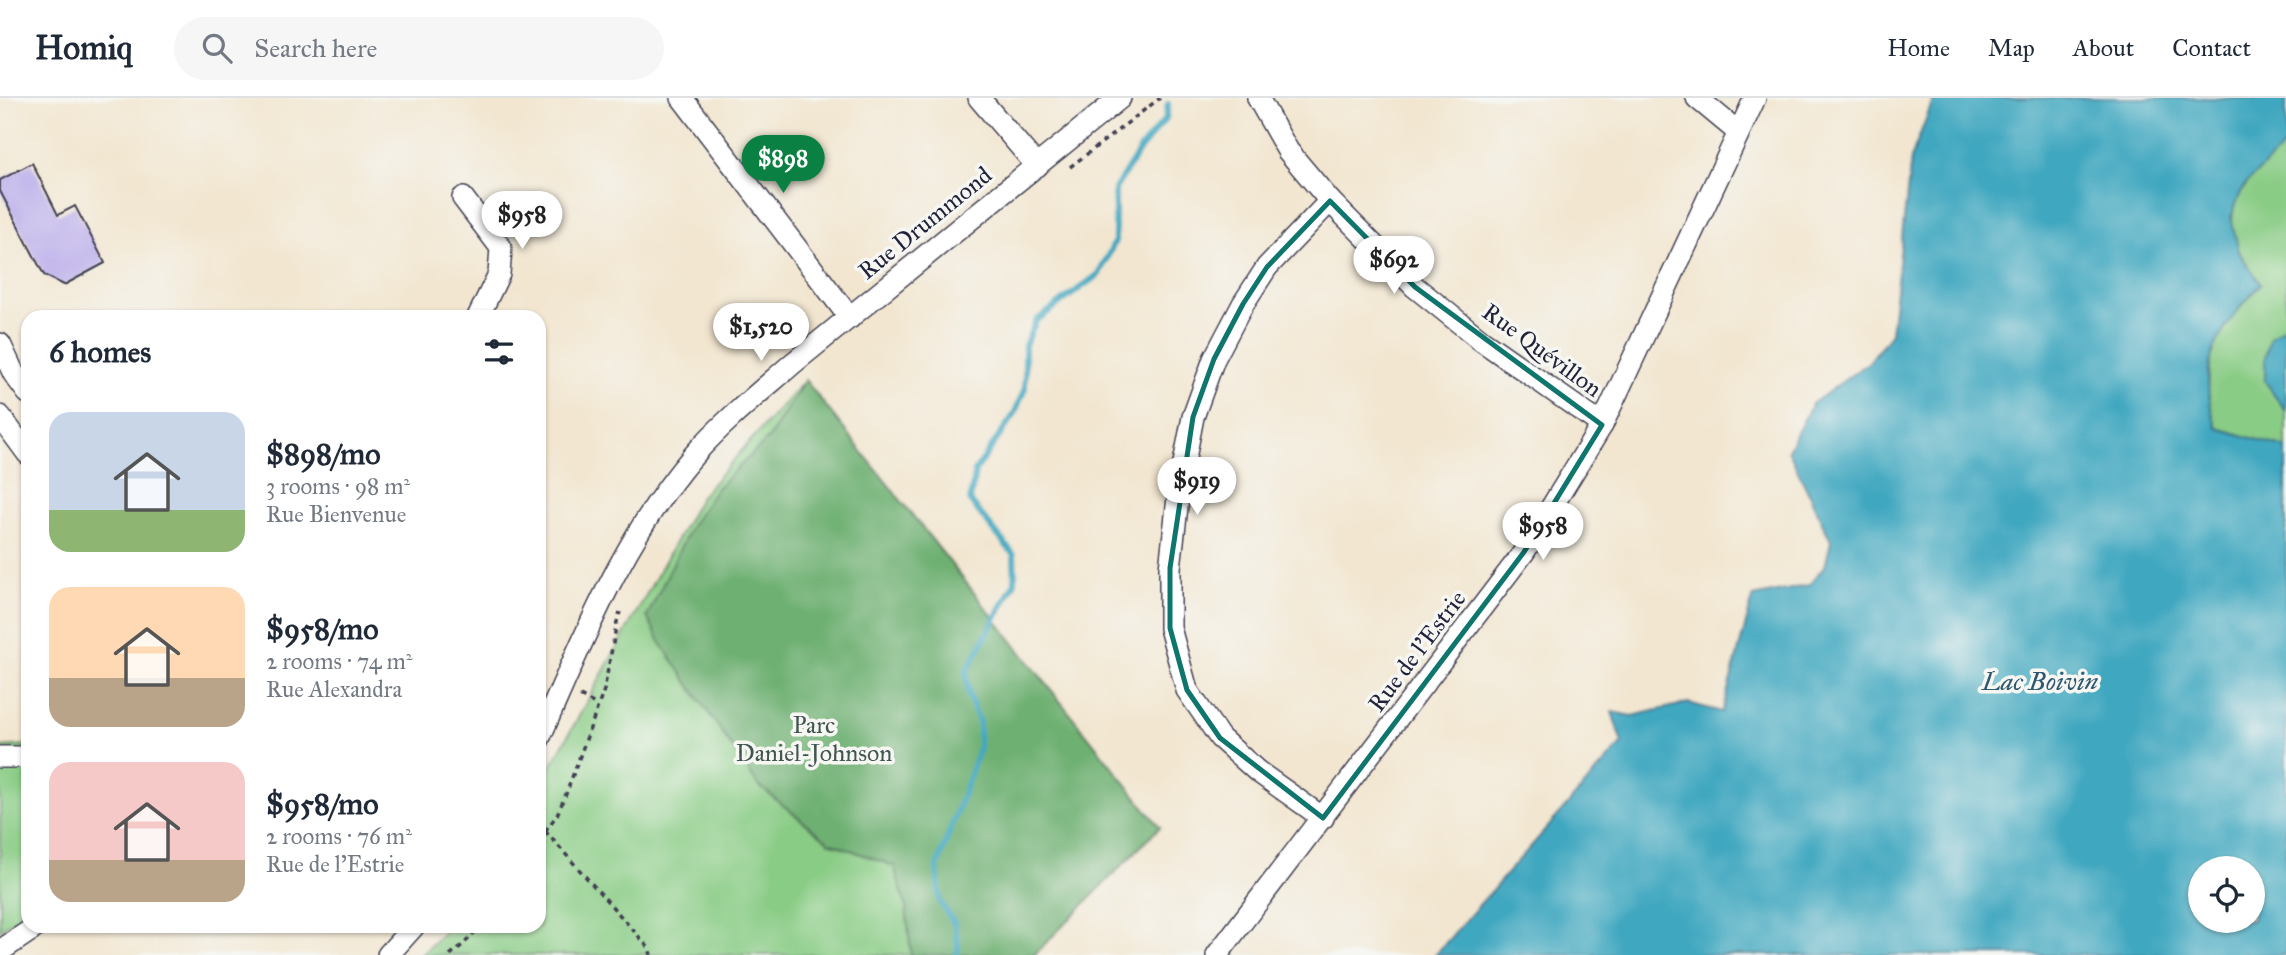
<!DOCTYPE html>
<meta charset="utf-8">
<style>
body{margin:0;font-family:"IM FELL Great Primer",serif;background:#f6f6f7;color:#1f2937;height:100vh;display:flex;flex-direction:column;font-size:26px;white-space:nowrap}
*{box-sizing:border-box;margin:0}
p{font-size:23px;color:#747a83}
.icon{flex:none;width:38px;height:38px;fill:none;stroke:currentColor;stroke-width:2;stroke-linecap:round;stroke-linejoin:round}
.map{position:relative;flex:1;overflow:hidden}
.sheet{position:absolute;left:21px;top:212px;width:525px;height:623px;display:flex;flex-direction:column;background:#fff;border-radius:21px;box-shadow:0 2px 5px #0004}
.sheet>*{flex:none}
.buttons{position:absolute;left:2188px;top:758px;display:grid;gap:14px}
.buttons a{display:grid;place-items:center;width:77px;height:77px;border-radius:50%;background:#fff;box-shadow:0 2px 5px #0004;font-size:35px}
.price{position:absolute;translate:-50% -60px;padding:0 16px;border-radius:24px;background:#fff;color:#222;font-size:23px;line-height:46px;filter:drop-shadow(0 2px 4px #0008)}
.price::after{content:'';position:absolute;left:50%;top:42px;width:21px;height:16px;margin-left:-10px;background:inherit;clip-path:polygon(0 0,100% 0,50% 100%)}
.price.current{background:#0b8043;color:#fff}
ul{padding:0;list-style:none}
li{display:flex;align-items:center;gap:21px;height:175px;padding:0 28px}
li span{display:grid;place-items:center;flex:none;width:196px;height:140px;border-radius:21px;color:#555}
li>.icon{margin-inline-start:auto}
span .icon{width:84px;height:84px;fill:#fffc;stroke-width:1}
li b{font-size:30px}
h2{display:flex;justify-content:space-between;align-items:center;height:84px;padding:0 28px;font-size:30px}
header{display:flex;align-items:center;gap:42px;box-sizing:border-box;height:98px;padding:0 35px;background:#fff;border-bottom:2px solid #e0e1e3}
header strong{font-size:33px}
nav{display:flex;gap:38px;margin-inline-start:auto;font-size:24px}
.search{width:490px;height:63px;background:#f6f6f7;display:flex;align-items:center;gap:18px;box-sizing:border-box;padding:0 24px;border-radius:38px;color:#747a83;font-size:26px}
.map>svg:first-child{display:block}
</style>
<header>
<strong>Homiq</strong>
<div class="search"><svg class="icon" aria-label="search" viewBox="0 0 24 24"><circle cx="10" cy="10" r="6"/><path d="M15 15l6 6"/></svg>Search here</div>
<nav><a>Home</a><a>Map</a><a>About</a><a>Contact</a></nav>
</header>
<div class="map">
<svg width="2286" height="857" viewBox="0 0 2286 857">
<rect width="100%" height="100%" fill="#f6f6f2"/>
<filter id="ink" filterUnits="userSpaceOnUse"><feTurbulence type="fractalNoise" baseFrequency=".0143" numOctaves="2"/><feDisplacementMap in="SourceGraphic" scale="14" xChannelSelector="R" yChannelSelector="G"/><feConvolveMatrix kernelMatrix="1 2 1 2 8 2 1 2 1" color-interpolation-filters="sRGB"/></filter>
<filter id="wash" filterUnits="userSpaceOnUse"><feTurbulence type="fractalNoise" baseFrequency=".00686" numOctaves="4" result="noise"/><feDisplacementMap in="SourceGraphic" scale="28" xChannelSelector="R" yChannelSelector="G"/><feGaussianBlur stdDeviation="1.57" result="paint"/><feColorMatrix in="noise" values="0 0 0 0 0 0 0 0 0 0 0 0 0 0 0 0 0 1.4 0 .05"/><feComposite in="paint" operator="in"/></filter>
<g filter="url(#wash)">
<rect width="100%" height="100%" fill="#f2e6d0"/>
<g fill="#89cc85" stroke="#567760" stroke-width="2">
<path d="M 2286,46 L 2286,227 L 2270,240 L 2265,260 L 2265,283 L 2286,313 L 2286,350 L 2217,330 L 2207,300 L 2212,251 L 2233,218 L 2261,186 C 2254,176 2245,166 2240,155 C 2215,104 2254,78 2286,46 Z"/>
<polygon points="805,282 1160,729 1034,857 421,857 450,828 539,828 539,690 701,398"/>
<polygon points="28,647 28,812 0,832 0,649"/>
</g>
<polygon fill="#6eb072" stroke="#486956" stroke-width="2" points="805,282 1160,729 1034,857 911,857 906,809 894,768 829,744 758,687 660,544 647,519 691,428 717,390 769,340"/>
<g fill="#40a7c0" stroke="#31647e" stroke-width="2" fill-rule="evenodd">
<path d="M 1934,0 L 2286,0 L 2286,46 L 2243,89 L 2231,119 L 2239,154 L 2261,186 C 2218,234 2194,263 2217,330 L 2286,350 L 2286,857 L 1435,857 L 1622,645 L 1612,614 L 1632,618 L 1688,605 L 1722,614 L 1753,499 L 1809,487 L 1825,468 L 1831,443 L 1788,352 L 1812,306 L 1869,264 L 1891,235 L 1911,60 ZM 2200,770 L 2252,770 L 2252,822 L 2200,822 Z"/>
<polygon points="2286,227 2286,313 2265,283 2265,260 2270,239"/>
</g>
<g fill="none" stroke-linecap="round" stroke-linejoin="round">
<polyline stroke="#40a7c0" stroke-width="6" points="957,857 958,847 954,825 940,804 937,769 979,651 979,623 969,599 966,575 1015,484 1014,457 970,403 975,373 1014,317 1025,290 1025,247 1036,223 1099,176 1115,143 1115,91 1141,50 1166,20 1168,6"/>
</g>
<g id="blocks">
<polygon fill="#b7a9ea" points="32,65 58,117 75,108 105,165 64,187 44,177 0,93 0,82"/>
</g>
</g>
<g filter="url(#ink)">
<use href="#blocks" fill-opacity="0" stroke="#413f51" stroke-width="2"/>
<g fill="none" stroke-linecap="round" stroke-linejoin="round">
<defs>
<g id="minor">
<polyline points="682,0 850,220"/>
<polyline points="979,0 1037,68"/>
<polyline points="1258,0 1288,53 1330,103 1415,189 1481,242 1602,327"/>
<polyline points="1697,0 1738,34"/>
<polyline points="463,100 501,150 499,176 478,219"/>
<polyline points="0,246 14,276 28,295"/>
<polyline points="0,318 28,356"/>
<path d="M 539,641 C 582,544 623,439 694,357 C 723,324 759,295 792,266 L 1120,0"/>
<polyline points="0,659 28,659"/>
<polyline points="1323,720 1257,673 1220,640 1187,592 1170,530 1170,470 1179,391 1193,319 1214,261 1243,206 1267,169 1330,103"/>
<polyline points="0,853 37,828"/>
<polyline points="388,857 414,828"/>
<polyline points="1217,857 1524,454 1602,327 1755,0"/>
</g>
</defs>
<use href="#minor" stroke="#413f51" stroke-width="24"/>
<g stroke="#413f51" stroke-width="3.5" stroke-dasharray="5 5" stroke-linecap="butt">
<polyline points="1070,69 1160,0"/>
<polyline points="580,598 597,607"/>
<polyline points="545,733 649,850 651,857"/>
<polyline points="539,741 557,717 566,696 604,592 617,524 620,514"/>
<polyline points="450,857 464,846 480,828"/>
</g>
<use href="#minor" stroke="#fff" stroke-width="21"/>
</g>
</g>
<path fill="none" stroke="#0f766e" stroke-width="5" stroke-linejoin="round" d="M 1330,103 L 1415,189 L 1602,327 L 1524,454 L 1323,720 L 1220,640 L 1187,592 L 1170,530 L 1170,470 L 1193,319 L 1214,261 L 1243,206 L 1267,169 Z"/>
<g text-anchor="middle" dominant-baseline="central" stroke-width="7" stroke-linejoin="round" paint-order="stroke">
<g font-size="24" fill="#22223b" stroke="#f6f6f2">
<text transform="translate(925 125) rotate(-39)">Rue Drummond</text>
<text transform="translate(1542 252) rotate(36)">Rue Quévillon</text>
<text transform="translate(1417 553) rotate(-53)">Rue de l'Estrie</text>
</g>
<g font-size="24" fill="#415551" stroke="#f6f6f2">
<text x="814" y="627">Parc<tspan x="814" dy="28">Daniel-Johnson</tspan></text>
</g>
<g font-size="26" font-style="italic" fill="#2e5770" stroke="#f6f6f2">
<text x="2040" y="583">Lac Boivin</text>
</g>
</g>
</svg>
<div class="buttons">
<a><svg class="icon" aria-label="locate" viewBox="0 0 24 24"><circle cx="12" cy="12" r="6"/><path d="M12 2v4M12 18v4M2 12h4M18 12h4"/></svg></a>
</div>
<b class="price current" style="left:783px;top:97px">$898</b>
<b class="price" style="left:522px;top:153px">$958</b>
<b class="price" style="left:1394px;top:198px">$692</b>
<b class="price" style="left:761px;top:265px">$1,520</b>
<b class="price" style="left:1197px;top:419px">$919</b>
<b class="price" style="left:1543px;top:464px">$958</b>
<section class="sheet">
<h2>6 homes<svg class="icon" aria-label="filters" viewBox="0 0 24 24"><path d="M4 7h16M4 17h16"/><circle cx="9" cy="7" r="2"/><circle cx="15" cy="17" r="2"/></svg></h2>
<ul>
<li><span style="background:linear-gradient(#c9d6e8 70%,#8fb573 0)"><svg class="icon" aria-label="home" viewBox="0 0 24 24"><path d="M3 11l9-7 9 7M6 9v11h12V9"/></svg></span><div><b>$898/mo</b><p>3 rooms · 98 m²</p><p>Rue Bienvenue</p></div></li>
<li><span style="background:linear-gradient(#ffd9b3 65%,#b9a48a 0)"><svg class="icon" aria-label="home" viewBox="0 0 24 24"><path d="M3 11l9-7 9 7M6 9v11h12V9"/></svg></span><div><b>$958/mo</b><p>2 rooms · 74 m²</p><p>Rue Alexandra</p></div></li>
<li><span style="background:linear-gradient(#f6c9c9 70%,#b9a48a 0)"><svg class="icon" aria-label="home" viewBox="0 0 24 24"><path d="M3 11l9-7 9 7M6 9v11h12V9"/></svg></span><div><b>$958/mo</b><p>2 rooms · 76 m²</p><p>Rue de l'Estrie</p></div></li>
</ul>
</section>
</div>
